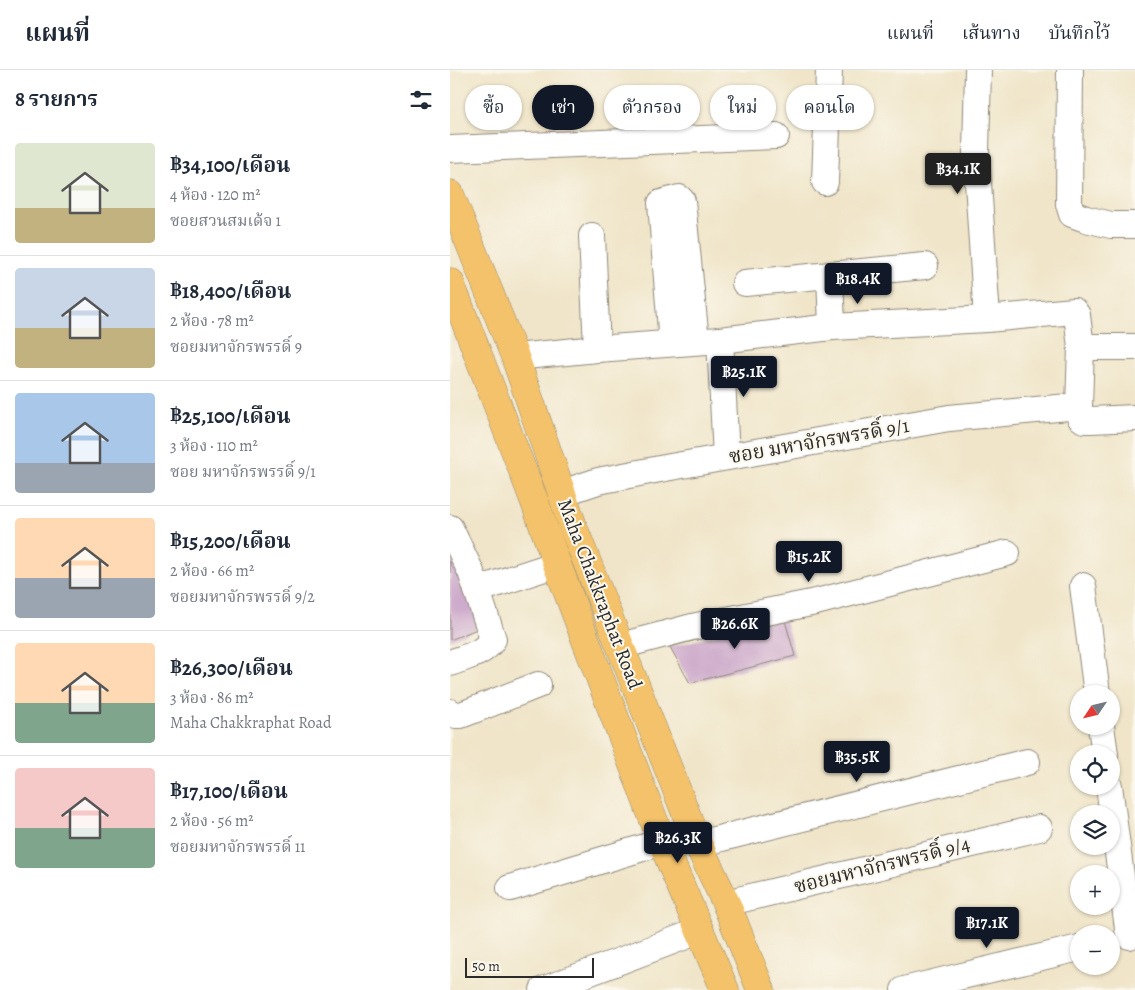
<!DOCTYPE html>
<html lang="th">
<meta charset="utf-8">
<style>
body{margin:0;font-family:Alegreya,"Noto Serif Thai",serif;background:#f6f6f7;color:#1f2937;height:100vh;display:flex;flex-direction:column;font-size:19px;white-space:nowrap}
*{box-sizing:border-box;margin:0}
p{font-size:16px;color:#747a83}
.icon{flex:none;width:28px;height:28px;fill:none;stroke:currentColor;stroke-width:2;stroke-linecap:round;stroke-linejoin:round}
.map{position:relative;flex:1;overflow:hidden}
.side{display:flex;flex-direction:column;background:#fff;width:450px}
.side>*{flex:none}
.top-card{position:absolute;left:15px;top:15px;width:475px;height:45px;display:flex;gap:10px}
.needle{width:32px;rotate:235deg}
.fabs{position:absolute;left:620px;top:615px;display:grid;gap:10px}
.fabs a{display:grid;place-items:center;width:50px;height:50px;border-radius:50%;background:#fff;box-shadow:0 1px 4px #0004;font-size:25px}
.scale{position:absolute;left:15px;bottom:12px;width:129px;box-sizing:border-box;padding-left:5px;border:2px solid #2b2b2b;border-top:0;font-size:14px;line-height:18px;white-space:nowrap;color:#2b2b2b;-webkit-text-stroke:4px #fbf7ec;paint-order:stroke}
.price{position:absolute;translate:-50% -42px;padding:0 11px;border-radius:5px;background:#111827;color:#fff;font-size:16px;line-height:32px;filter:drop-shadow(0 1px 2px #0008)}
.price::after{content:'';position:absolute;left:50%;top:30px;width:15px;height:11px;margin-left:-8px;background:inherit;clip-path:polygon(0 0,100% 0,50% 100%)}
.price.current{background:#222;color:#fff}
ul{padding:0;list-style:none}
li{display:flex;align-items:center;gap:15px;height:125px;padding:0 15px}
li+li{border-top:1px solid #e0e1e3}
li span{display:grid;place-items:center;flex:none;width:140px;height:100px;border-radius:5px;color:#555}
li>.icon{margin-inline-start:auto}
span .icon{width:60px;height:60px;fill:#fffc;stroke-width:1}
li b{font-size:21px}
h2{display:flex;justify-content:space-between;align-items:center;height:60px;padding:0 15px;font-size:21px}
.pill{padding:0 18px;border-radius:22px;background:#fff;box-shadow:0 1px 4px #0004;font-size:18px;line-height:45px}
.pill.current{background:#111827;color:#fff}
header{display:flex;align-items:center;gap:30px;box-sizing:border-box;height:70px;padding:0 25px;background:#fff;border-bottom:1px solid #e0e1e3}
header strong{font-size:24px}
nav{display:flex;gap:28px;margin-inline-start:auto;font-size:18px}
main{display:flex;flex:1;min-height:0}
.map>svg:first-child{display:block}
</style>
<header>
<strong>แผนที่</strong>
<nav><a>แผนที่</a><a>เส้นทาง</a><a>บันทึกไว้</a></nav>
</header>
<main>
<section class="side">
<h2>8 รายการ<svg class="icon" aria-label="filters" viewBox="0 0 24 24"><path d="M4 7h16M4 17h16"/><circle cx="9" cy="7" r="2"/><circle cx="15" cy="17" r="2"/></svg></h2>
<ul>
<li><span style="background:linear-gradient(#dfe7d0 65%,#c2b280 0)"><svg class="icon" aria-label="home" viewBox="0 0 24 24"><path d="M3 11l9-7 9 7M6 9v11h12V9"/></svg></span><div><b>฿34,100/เดือน</b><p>4 ห้อง · 120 m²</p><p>ซอยสวนสมเด้จ 1</p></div></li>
<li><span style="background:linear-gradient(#c9d6e8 60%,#c2b280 0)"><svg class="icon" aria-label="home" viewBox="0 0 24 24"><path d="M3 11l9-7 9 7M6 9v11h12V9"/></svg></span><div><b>฿18,400/เดือน</b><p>2 ห้อง · 78 m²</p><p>ซอยมหาจักรพรรดิ์ 9</p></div></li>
<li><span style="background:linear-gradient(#a9c7e8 70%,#9aa5b1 0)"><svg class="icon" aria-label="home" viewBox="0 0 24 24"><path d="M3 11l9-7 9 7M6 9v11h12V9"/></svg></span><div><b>฿25,100/เดือน</b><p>3 ห้อง · 110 m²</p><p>ซอย มหาจักรพรรดิ์ 9/1</p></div></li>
<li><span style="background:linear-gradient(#ffd9b3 60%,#9aa5b1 0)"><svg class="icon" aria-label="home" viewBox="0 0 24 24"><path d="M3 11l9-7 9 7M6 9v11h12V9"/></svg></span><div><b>฿15,200/เดือน</b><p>2 ห้อง · 66 m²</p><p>ซอยมหาจักรพรรดิ์ 9/2</p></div></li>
<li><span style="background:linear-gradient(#ffd9b3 60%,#7fa58c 0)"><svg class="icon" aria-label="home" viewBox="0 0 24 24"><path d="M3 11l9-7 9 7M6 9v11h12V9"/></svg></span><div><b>฿26,300/เดือน</b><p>3 ห้อง · 86 m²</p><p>Maha Chakkraphat Road</p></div></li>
<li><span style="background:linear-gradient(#f6c9c9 60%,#7fa58c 0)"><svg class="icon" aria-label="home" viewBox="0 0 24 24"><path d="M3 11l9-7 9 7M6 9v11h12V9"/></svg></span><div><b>฿17,100/เดือน</b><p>2 ห้อง · 56 m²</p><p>ซอยมหาจักรพรรดิ์ 11</p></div></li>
</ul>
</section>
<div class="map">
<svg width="685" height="920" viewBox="0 0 685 920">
<rect width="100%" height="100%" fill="#fbf7ec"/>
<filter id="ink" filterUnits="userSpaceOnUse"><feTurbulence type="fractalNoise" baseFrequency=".02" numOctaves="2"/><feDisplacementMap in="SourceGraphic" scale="10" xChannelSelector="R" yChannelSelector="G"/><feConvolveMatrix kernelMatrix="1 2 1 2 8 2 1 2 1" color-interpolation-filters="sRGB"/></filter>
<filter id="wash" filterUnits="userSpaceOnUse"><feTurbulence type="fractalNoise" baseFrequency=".0096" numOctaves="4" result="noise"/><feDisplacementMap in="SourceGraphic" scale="20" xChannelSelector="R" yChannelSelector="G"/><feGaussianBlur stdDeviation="1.12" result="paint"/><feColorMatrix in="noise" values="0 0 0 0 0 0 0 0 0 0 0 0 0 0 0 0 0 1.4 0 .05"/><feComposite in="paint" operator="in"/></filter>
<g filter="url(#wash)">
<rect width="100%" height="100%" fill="#f0e5c9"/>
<g id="blocks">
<g fill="#c7a1c7">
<polygon points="0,487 32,557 0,570"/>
<polygon points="334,547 345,586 240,613 220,577"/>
</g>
</g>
</g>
<g filter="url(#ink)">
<use href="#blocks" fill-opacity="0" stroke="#8e887a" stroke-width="1"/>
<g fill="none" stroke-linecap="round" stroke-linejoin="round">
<defs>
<g id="minor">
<polyline points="528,0 526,82 537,249"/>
<polyline points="620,0 619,134 622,144 636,149 661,155 685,155"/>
<polyline points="0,79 326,66"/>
<polyline points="375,112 379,0"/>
<polyline points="142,166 147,279"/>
<polyline points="380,205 382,257"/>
<polyline points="295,213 475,196"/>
<polyline points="270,270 276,387"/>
<polyline points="222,273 211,133 229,128 232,131 246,271"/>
<polyline points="631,277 685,277"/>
<polyline points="65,287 147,279 270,270 382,257 537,249 624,241 627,245 631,277 629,336 630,347 634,350 641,350 685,348"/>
<polyline points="112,423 148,411 215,398 499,348 629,336"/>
<path d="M 0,458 L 21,502 L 43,569 C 34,584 15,587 0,593"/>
<polyline points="633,516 647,624"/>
<polyline points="27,520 107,494"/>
<polyline points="170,576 242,557 366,532 557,483"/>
<polyline points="0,642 6,645 11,645 88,615"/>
<polyline points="651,656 655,684"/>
<polyline points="659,716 679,866"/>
<polyline points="60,818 212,772 248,774 577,692"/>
<polyline points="276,833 589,758"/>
<polyline points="93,920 249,861"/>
<polyline points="454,920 629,878"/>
</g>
<g id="major">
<polyline points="0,124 65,287 124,459 248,774 276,833 311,920"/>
<polyline points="0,212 84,430 107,494 212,772 275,920"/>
</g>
</defs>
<use href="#minor" stroke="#8e887a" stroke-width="28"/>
<use href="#major" stroke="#8e887a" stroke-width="29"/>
<use href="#minor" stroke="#fff" stroke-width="26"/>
<use href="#major" stroke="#f3c26a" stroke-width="28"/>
</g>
</g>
<g text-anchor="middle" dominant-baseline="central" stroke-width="4" stroke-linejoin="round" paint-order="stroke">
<g font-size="20" fill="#2b2b2b" stroke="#fbf7ec">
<text transform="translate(369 371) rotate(-10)">ซอย มหาจักรพรรดิ์ 9/1</text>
<text transform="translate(150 524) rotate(69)">Maha Chakkraphat Road</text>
<text transform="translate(432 795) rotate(-14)">ซอยมหาจักรพรรดิ์ 9/4</text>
</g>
</g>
</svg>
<div class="fabs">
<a><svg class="needle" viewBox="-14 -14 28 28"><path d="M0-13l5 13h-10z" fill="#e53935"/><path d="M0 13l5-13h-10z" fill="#747a83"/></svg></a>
<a><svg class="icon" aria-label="locate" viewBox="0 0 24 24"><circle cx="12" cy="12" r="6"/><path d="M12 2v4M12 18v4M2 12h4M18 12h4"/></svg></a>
<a><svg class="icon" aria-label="layers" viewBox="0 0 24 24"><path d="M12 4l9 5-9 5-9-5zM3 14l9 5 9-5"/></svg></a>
<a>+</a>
<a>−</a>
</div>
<div class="scale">50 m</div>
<b class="price current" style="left:508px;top:125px">฿34.1K</b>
<b class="price" style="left:408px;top:235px">฿18.4K</b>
<b class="price" style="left:294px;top:328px">฿25.1K</b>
<b class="price" style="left:359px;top:513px">฿15.2K</b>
<b class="price" style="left:285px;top:580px">฿26.6K</b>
<b class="price" style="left:407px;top:713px">฿35.5K</b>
<b class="price" style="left:228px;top:794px">฿26.3K</b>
<b class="price" style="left:537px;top:879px">฿17.1K</b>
<div class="top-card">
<a class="pill">ซื้อ</a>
<a class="pill current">เช่า</a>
<a class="pill">ตัวกรอง</a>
<a class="pill">ใหม่</a>
<a class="pill">คอนโด</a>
</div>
</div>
</main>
